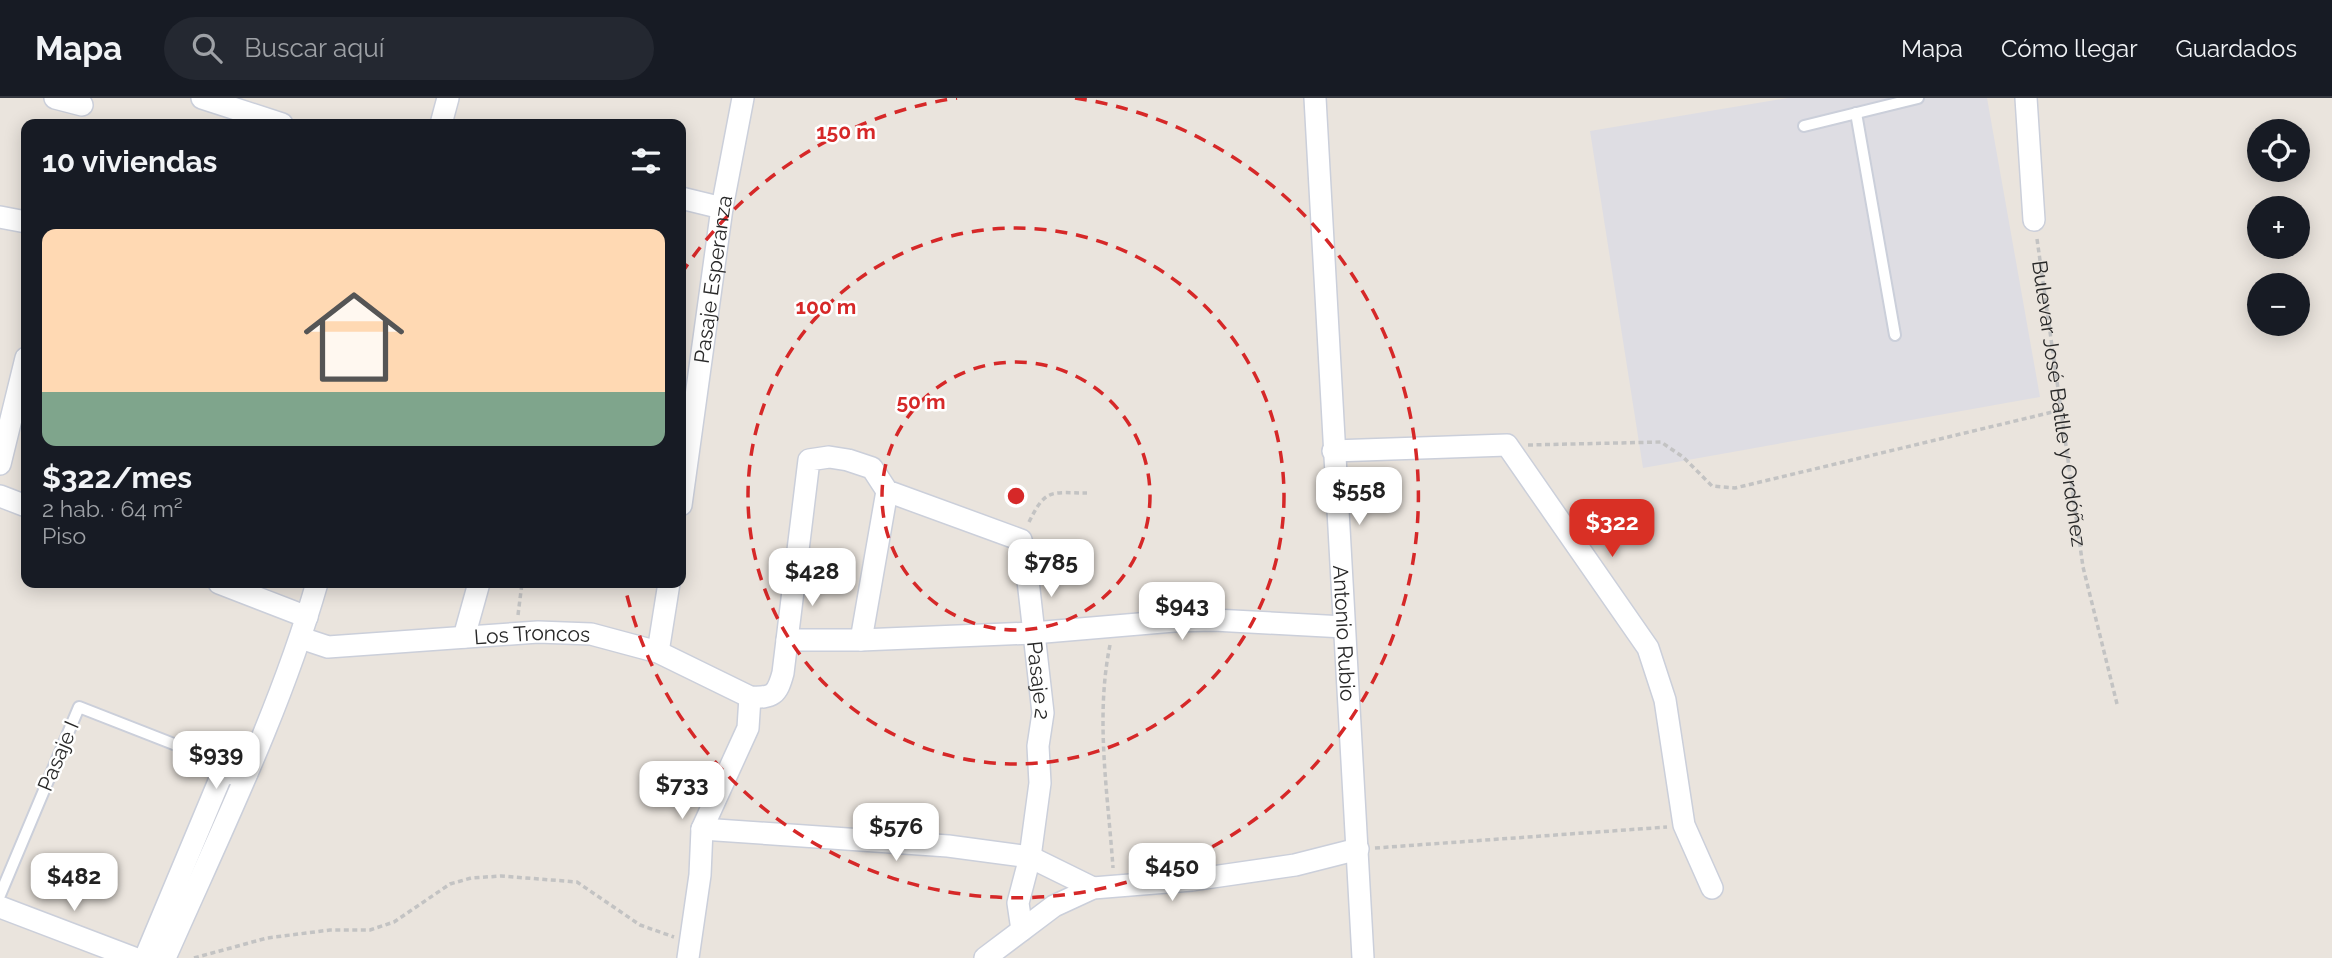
<!DOCTYPE html>
<html lang="es">
<meta charset="utf-8">
<style>
body{margin:0;font-family:Raleway,sans-serif;background:#242831;color:#f1f3f6;height:100vh;display:flex;flex-direction:column;font-size:26px;white-space:nowrap}
*{box-sizing:border-box;margin:0}
p{font-size:23px;color:#9ea1a6}
.icon{flex:none;width:38px;height:38px;fill:none;stroke:currentColor;stroke-width:2;stroke-linecap:round;stroke-linejoin:round}
.map{position:relative;flex:1;overflow:hidden}
.sheet{position:absolute;left:21px;top:21px;width:665px;height:469px;display:flex;flex-direction:column;background:#171b24;border-radius:14px;box-shadow:0 4px 18px #0003}
.sheet>*{flex:none}
.fabs{position:absolute;left:2247px;top:21px;display:grid;gap:14px}
.fabs a{display:grid;place-items:center;width:63px;height:63px;border-radius:50%;background:#171b24;box-shadow:0 4px 18px #0003;font-size:35px}
.price{position:absolute;translate:-50% -60px;padding:0 16px;border-radius:14px;background:#fff;color:#222;font-size:23px;line-height:46px;filter:drop-shadow(0 2px 4px #0008)}
.price::after{content:'';position:absolute;left:50%;top:42px;width:21px;height:16px;margin-left:-10px;background:inherit;clip-path:polygon(0 0,100% 0,50% 100%)}
.price.selected{background:#d93025;color:#fff}
ul{padding:0;list-style:none}
li{display:grid;align-content:center;gap:14px;height:371px;padding:0 21px}
li span{display:grid;place-items:center;height:217px;border-radius:14px;color:#555}
li>.icon{margin-inline-start:auto}
span .icon{width:126px;height:126px;fill:#fffc;stroke-width:1}
li b{font-size:30px}
h2{display:flex;justify-content:space-between;align-items:center;height:84px;padding:0 21px;font-size:30px}
header{display:flex;align-items:center;gap:42px;box-sizing:border-box;height:98px;padding:0 35px;background:#171b24;border-bottom:2px solid #363941}
header strong{font-size:33px}
nav{display:flex;gap:38px;margin-inline-start:auto;font-size:24px}
.search{width:490px;height:63px;background:#242831;display:flex;align-items:center;gap:18px;box-sizing:border-box;padding:0 24px;border-radius:38px;color:#9ea1a6;font-size:26px}
.map>svg:first-child{display:block}
</style>
<header>
<strong>Mapa</strong>
<div class="search"><svg class="icon" aria-label="search" viewBox="0 0 24 24"><circle cx="10" cy="10" r="6"/><path d="M15 15l6 6"/></svg>Buscar aquí</div>
<nav><a>Mapa</a><a>Cómo llegar</a><a>Guardados</a></nav>
</header>
<div class="map">
<svg width="2332" height="860" viewBox="0 0 2332 860">
<rect width="100%" height="100%" fill="#eae4dd"/>
<polygon fill="#dedde3" points="1788,0 1987,0 2040,299 1643,370 1590,33"/>
<g fill="none" stroke-linecap="round" stroke-linejoin="round">
<defs>
<g id="lane">
<polyline points="1856,15 1895,237"/>
<polyline points="1804,28 1918,0"/>
<polyline points="0,797 79,609 235,670"/>
</g>
<g id="street">
<polyline points="55,0 82,7"/>
<polyline points="202,0 282,26"/>
<path id="s2" d="M 1315,0 L 1363,860"/>
<polyline points="2026,0 2034,122"/>
<polyline points="441,26 448,0"/>
<polyline points="681,100 722,110"/>
<polyline points="0,119 26,124"/>
<polyline points="1333,353 1507,347 1648,550 1665,602 1684,727 1712,790"/>
<polyline points="0,366 26,260"/>
<polyline points="0,398 26,408"/>
<path id="s3" d="M 681,407 L 722,110 L 743,0"/>
<polyline points="219,485 307,519"/>
<polyline points="464,539 479,485"/>
<path id="s4" d="M 301,540 L 328,549 L 538,534 L 591,536 L 658,554 L 750,599 C 773,600 777,597 783,575 L 809,362 L 829,359 L 848,362 L 872,370 L 887,393 L 1021,442 L 1025,456 L 1043,615 L 1038,648 L 1040,685 L 1030,759 L 1018,805 L 1022,832"/>
<polyline points="787,542 861,542 1033,535 1174,523 1214,522 1344,529"/>
<polyline points="861,542 887,393"/>
<polyline points="658,554 669,485"/>
<polyline points="702,731 948,748 1030,759 1093,790"/>
<polyline points="0,809 134,860"/>
<polyline points="145,860 222,676 247,675"/>
<path d="M 165,860 C 219,737 280,614 317,485"/>
<polyline points="688,860 700,777 702,731 748,630 750,599"/>
<polyline points="985,860 1054,808 1093,790 1192,782 1295,767 1358,751"/>
</g>
</defs>
<use href="#lane" stroke="#cbcfda" stroke-width="14"/>
<use href="#street" stroke="#cbcfda" stroke-width="24"/>
<g stroke="#c3c3c3" stroke-width="3.5" stroke-dasharray="5 3.5" stroke-linecap="butt">
<path id="s1" d="M 2037,141 L 2083,469 L 2117,606"/>
<polyline points="1528,347 1661,344 1683,359 1712,388 1735,390 2061,312"/>
<path d="M 1029,424 C 1046,389 1052,395 1087,395"/>
<polyline points="518,517 522,485"/>
<path d="M 1110,547 C 1095,620 1108,696 1113,770"/>
<polyline points="1375,750 1667,729"/>
<polyline points="194,860 267,840 330,832 370,832 394,824 450,786 471,780 501,778 577,784 640,827 674,839"/>
</g>
<use href="#lane" stroke="#fff" stroke-width="10"/>
<use href="#street" stroke="#fff" stroke-width="21"/>
</g>
<g fill="none" stroke="#d62828" stroke-width="3.5" stroke-dasharray="12 9">
<circle cx="1016" cy="398" r="134"/>
<circle cx="1016" cy="398" r="268"/>
<path d="M681 176A402 402 0 0 1 957 0M1075 0A402 402 0 1 1 624 485"/>
</g>
<g text-anchor="middle" dominant-baseline="central" stroke-width="5" stroke-linejoin="round" paint-order="stroke">
<g font-size="21" fill="#292929" stroke="#fff">
<text stroke="none"><textPath href="#s3" startOffset="228">Pasaje Esperanza</textPath></text>
<text stroke="none"><textPath href="#s1" startOffset="166">Bulevar José Batlle y Ordóñez</textPath></text>
<text stroke="none"><textPath href="#s2" startOffset="536">Antonio Rubio</textPath></text>
<text stroke="none"><textPath href="#s4" startOffset="233">Los Troncos</textPath></text>
<text stroke="none"><textPath href="#s4" startOffset="1102">Pasaje 2</textPath></text>
<text transform="translate(58 658) rotate(-67)">Pasaje I</text>
</g>
</g>
<circle cx="1016" cy="398" r="10" fill="#d62828" stroke="#fff" stroke-width="3.5"/>
<g font-size="21" text-anchor="middle" font-weight="bold" fill="#d62828" stroke="#fff" stroke-width="5" stroke-linejoin="round" paint-order="stroke">
<text x="846" y="41">150 m</text>
<text x="826" y="216">100 m</text>
<text x="921" y="311">50 m</text>
</g>
</svg>
<div class="fabs">
<a><svg class="icon" aria-label="locate" viewBox="0 0 24 24"><circle cx="12" cy="12" r="6"/><path d="M12 2v4M12 18v4M2 12h4M18 12h4"/></svg></a>
<a>+</a>
<a>−</a>
</div>
<b class="price" style="left:1359px;top:429px">$558</b>
<b class="price selected" style="left:1612px;top:461px">$322</b>
<b class="price" style="left:1051px;top:501px">$785</b>
<b class="price" style="left:812px;top:510px">$428</b>
<b class="price" style="left:1182px;top:544px">$943</b>
<b class="price" style="left:216px;top:693px">$939</b>
<b class="price" style="left:682px;top:723px">$733</b>
<b class="price" style="left:896px;top:765px">$576</b>
<b class="price" style="left:1172px;top:805px">$450</b>
<b class="price" style="left:74px;top:815px">$482</b>
<section class="sheet">
<h2>10 viviendas<svg class="icon" aria-label="filters" viewBox="0 0 24 24"><path d="M4 7h16M4 17h16"/><circle cx="9" cy="7" r="2"/><circle cx="15" cy="17" r="2"/></svg></h2>
<ul>
<li><span style="background:linear-gradient(#ffd9b3 75%,#7fa58c 0)"><svg class="icon" aria-label="home" viewBox="0 0 24 24"><path d="M3 11l9-7 9 7M6 9v11h12V9"/></svg></span><div><b>$322/mes</b><p>2 hab. · 64 m²</p><p>Piso</p></div></li>
</ul>
</section>
</div>
